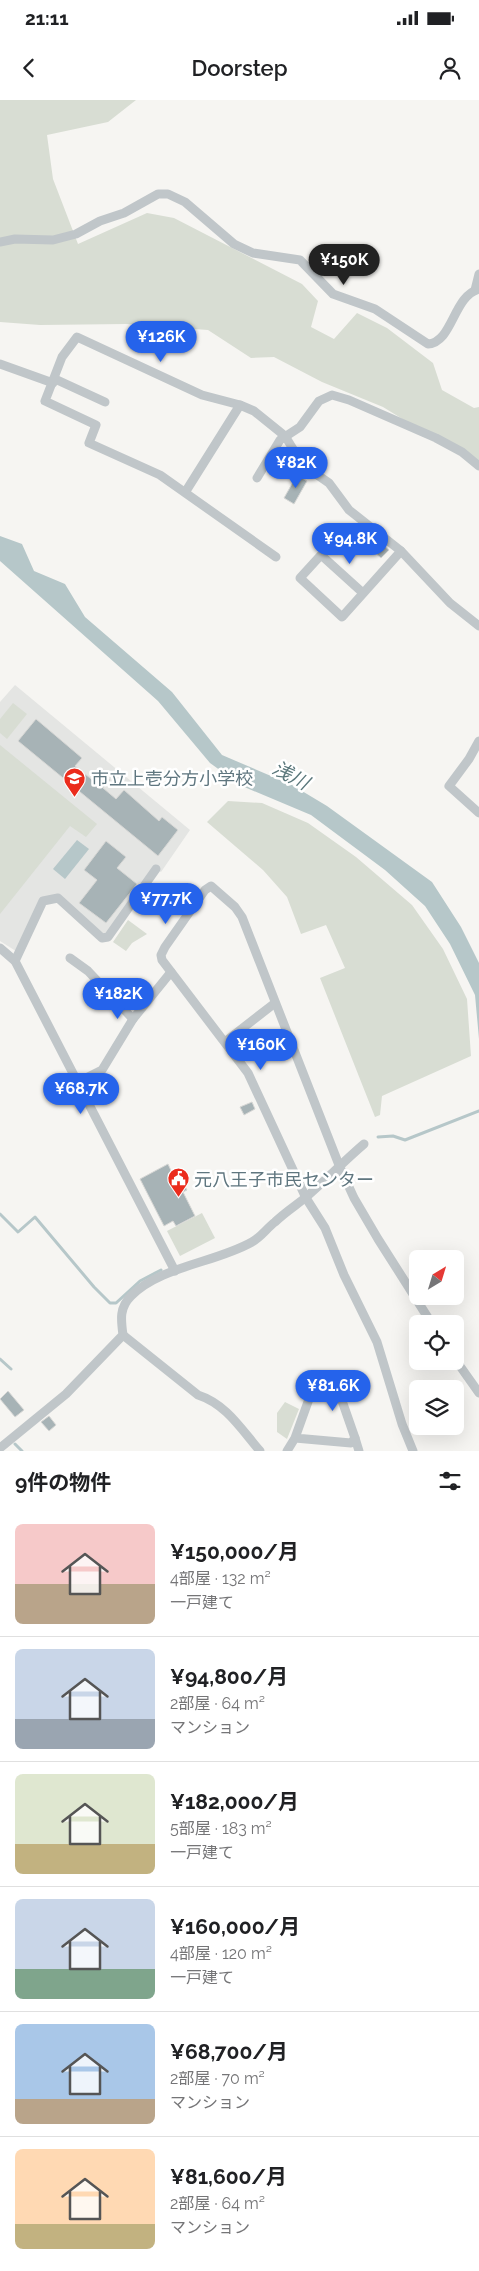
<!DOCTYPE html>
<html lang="ja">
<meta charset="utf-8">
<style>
body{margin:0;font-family:Raleway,"Noto Sans JP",sans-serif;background:#f2f2f2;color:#202124;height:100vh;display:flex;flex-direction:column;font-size:19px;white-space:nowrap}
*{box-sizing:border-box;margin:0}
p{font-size:16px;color:#757577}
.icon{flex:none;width:28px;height:28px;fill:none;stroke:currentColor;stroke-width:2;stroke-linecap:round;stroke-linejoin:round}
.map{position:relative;height:1351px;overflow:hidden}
.drawer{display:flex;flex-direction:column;background:#fff;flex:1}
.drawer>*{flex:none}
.needle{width:32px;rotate:38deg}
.tools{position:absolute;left:409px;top:1150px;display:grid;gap:10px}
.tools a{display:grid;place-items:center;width:55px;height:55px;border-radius:8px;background:#fff;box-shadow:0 5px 20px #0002;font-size:25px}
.price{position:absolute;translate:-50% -42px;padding:0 11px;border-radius:18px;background:#2563eb;color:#fff;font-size:16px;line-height:32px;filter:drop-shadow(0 1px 2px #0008)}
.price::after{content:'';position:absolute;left:50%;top:30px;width:15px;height:11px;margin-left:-8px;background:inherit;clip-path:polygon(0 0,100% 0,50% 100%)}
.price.on{background:#222;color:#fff}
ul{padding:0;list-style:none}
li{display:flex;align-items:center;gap:15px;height:125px;padding:0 15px}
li+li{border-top:1px solid #e0e0e0}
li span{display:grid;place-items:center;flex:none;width:140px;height:100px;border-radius:8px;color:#555}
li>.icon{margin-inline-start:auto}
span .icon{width:60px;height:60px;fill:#fffc;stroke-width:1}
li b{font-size:21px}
h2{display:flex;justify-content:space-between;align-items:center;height:60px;padding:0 15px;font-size:21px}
.status{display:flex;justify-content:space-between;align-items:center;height:35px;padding:0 25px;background:#fff;direction:ltr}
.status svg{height:14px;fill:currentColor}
header{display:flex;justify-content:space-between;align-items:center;height:65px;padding:0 15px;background:#fff;font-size:22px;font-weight:600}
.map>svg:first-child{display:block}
</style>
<div class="status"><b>21:11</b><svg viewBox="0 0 49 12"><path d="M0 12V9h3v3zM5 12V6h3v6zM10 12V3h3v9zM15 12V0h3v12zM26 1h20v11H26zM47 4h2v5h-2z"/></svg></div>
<header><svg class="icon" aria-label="back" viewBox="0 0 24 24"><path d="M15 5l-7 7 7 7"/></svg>Doorstep<svg class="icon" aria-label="person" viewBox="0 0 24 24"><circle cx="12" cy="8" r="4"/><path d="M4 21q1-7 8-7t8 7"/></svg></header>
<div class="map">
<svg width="479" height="1351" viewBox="0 0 479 1351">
<rect width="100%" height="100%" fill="#f6f5f2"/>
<polygon fill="#e4e5e3" points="15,585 190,730 161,772 156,769 108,837 58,798 47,799 19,853 0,841 0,602"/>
<g fill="#d8ddd3">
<polygon points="0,0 136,0 108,22 47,35 53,79 78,144 147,113 174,118 302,184 318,201 311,227 334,239 357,213 387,228 433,263 442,290 474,308 479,307 479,366 383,307 322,282 274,257 251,258 208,230 126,224 40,225 0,222"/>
<polygon points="13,603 27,614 7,639 0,633 0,619"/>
<polygon points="0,645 97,724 86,737 70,726 0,814"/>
<polygon points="228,701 262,703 308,723 356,757 412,805 443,849 467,899 471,956 382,996 380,1015 375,1017 320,878 345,868 326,825 301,834 287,797 263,770 207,722"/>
<polygon points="128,820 147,834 132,843 126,851 113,842"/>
<polygon points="202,1113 215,1138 180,1156 167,1131"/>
<polygon points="285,1302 299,1309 287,1339 277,1332 277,1313"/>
</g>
<g fill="#b6c7c9">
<polygon points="0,436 22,444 34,471 65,484 85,517 172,592 222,655 292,685 327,706 432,782 461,827 479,863 479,939 475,895 450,844 425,806 385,770 311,715 242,686 210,663 158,601 0,461"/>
<polygon points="77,740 89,749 65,779 53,769"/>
</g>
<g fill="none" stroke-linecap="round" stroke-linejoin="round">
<g stroke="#b6c7c9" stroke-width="3">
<polyline points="378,1037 393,1036 405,1040 479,1011"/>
<polyline points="0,1114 18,1132 35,1117 94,1187 110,1203 116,1203 140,1181 161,1170"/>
<polyline points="0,1259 11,1269"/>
<polyline points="15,1344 22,1351"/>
</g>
</g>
<g fill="#a7b3b6" stroke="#d7d7d5">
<polygon points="297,375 307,381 294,404 284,398"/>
<polygon points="373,437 389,450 381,458 366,445"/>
<polygon points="36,619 82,658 75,666 95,682 102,673 110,680 103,688 116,699 124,690 159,721 162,717 178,730 158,756 18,641"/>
<polygon points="106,741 126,757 117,768 137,784 106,823 79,803 97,780 84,770"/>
<polygon points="252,1002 255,1009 244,1015 240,1007"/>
<polygon points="168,1064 173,1075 178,1073 187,1090 183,1092 195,1116 176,1126 173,1121 164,1126 140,1079"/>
<polygon points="8,1291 24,1310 15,1317 0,1299"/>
<polygon points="49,1316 56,1325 49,1331 41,1322"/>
</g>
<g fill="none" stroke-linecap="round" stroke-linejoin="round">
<g stroke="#c0c6c9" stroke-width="9">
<path d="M 0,142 L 15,139 L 53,140 L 76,134 L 100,121 L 124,113 L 158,94 L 168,94 L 185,102 L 234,144 L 253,153 L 300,160 L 333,194 L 375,209 L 428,244 C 453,242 453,196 479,189"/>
<polyline points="475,190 479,174"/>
<polyline points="0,264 53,283"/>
<polyline points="55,279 105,302"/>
<polyline points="257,378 280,340 300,327 319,301 332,295 349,300 436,338 462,352 479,366"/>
<polyline points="186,391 240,305"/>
<polyline points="276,457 160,375 89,343 96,325 45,301 62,257 77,237 202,295 240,305 254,311 285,336 303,365 329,383 349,410 401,451 450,503 479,526"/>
<polyline points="363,493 321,455 300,478 342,517 401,451"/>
<polyline points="479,641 469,659 449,686 479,713"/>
<polyline points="0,848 15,861 175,1171"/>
<polyline points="70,858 88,871 133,919"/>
<polyline points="15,861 43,801 58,798 102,838 108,837 156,769"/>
<polyline points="226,941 275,903"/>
<polyline points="78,982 102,970 133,919 171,872"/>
<path d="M 123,1235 L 198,1295 C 226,1304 241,1329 260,1351"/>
<polyline points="455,1259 479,1293"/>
<polyline points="355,1338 359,1351"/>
<path d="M 0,1348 L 66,1294 L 123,1235 C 121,1220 119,1208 131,1196 C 161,1166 215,1163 252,1142 C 261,1137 267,1128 275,1122 C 284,1113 295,1106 305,1098 C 325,1081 344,1061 364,1044"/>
<polyline points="287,1351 295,1338 314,1285 340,1295 355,1338 351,1343 295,1338"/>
<polyline points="413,1351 402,1324 377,1242 344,1175 325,1128 306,1098 248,973 162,860 161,855 165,847 205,790 211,786 235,807 242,817 339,1065 354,1098 378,1139 432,1224"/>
</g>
</g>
<defs>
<symbol id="school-pin" viewBox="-11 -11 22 30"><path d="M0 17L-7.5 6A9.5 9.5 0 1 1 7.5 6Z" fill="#eb2c1d" stroke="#fff"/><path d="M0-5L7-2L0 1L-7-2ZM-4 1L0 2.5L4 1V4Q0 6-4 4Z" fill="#fff"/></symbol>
<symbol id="civic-pin" viewBox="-11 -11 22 30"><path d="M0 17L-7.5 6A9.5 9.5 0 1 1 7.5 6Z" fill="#eb2c1d" stroke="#fff"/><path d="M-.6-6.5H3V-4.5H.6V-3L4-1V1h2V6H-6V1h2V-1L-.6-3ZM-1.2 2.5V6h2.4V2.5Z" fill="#fff"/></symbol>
</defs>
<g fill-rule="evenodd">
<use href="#school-pin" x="62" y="666" width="25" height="34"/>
<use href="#civic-pin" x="166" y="1066" width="25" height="34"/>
</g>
<g text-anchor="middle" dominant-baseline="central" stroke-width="5" stroke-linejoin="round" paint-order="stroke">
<g font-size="18" fill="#5f767f" stroke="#fff" text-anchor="start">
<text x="91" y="678">市立上壱分方小学校</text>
<text x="194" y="1079">元八王子市民センター</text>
</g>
<g font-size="19" font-style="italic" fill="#5a777b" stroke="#fff">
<text transform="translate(291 675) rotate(28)">浅川</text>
</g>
</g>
</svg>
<div class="tools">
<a><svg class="needle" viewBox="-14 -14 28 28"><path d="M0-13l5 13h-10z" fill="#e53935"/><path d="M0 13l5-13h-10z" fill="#757577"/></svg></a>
<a><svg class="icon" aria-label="locate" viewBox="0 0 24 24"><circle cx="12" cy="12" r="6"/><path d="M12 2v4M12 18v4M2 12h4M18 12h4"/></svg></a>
<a><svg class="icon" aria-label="layers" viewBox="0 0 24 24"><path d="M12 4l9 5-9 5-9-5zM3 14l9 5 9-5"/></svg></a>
</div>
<b class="price on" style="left:344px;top:186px">¥150K</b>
<b class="price" style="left:161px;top:263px">¥126K</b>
<b class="price" style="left:296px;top:389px">¥82K</b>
<b class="price" style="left:350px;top:465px">¥94.8K</b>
<b class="price" style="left:166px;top:825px">¥77.7K</b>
<b class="price" style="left:118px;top:920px">¥182K</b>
<b class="price" style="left:261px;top:971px">¥160K</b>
<b class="price" style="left:81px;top:1015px">¥68.7K</b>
<b class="price" style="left:333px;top:1312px">¥81.6K</b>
</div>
<section class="drawer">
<h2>9件の物件<svg class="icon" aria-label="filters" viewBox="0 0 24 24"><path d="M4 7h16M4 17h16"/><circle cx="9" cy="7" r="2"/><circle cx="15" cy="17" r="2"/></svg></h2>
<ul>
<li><span style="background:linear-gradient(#f6c9c9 60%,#b9a48a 0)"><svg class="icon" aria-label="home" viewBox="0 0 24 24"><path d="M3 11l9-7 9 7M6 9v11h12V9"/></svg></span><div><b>¥150,000/月</b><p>4部屋 · 132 m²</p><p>一戸建て</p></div></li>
<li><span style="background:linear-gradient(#c9d6e8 70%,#9aa5b1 0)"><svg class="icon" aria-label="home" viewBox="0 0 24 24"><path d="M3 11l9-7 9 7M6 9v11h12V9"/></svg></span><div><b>¥94,800/月</b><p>2部屋 · 64 m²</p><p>マンション</p></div></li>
<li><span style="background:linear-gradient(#dfe7d0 70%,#c2b280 0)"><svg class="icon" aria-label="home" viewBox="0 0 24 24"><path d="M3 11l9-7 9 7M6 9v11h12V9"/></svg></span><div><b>¥182,000/月</b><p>5部屋 · 183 m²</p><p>一戸建て</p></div></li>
<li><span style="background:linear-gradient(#c9d6e8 70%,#7fa58c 0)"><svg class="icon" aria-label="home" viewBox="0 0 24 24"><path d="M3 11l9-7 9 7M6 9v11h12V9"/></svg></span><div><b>¥160,000/月</b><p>4部屋 · 120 m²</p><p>一戸建て</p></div></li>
<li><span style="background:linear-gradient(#a9c7e8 75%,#b9a48a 0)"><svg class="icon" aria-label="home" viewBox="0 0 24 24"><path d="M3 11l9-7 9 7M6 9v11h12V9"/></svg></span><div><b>¥68,700/月</b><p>2部屋 · 70 m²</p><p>マンション</p></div></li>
<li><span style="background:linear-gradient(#ffd9b3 75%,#c2b280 0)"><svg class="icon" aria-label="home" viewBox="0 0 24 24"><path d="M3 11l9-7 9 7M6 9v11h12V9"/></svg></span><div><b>¥81,600/月</b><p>2部屋 · 64 m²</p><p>マンション</p></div></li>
</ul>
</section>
